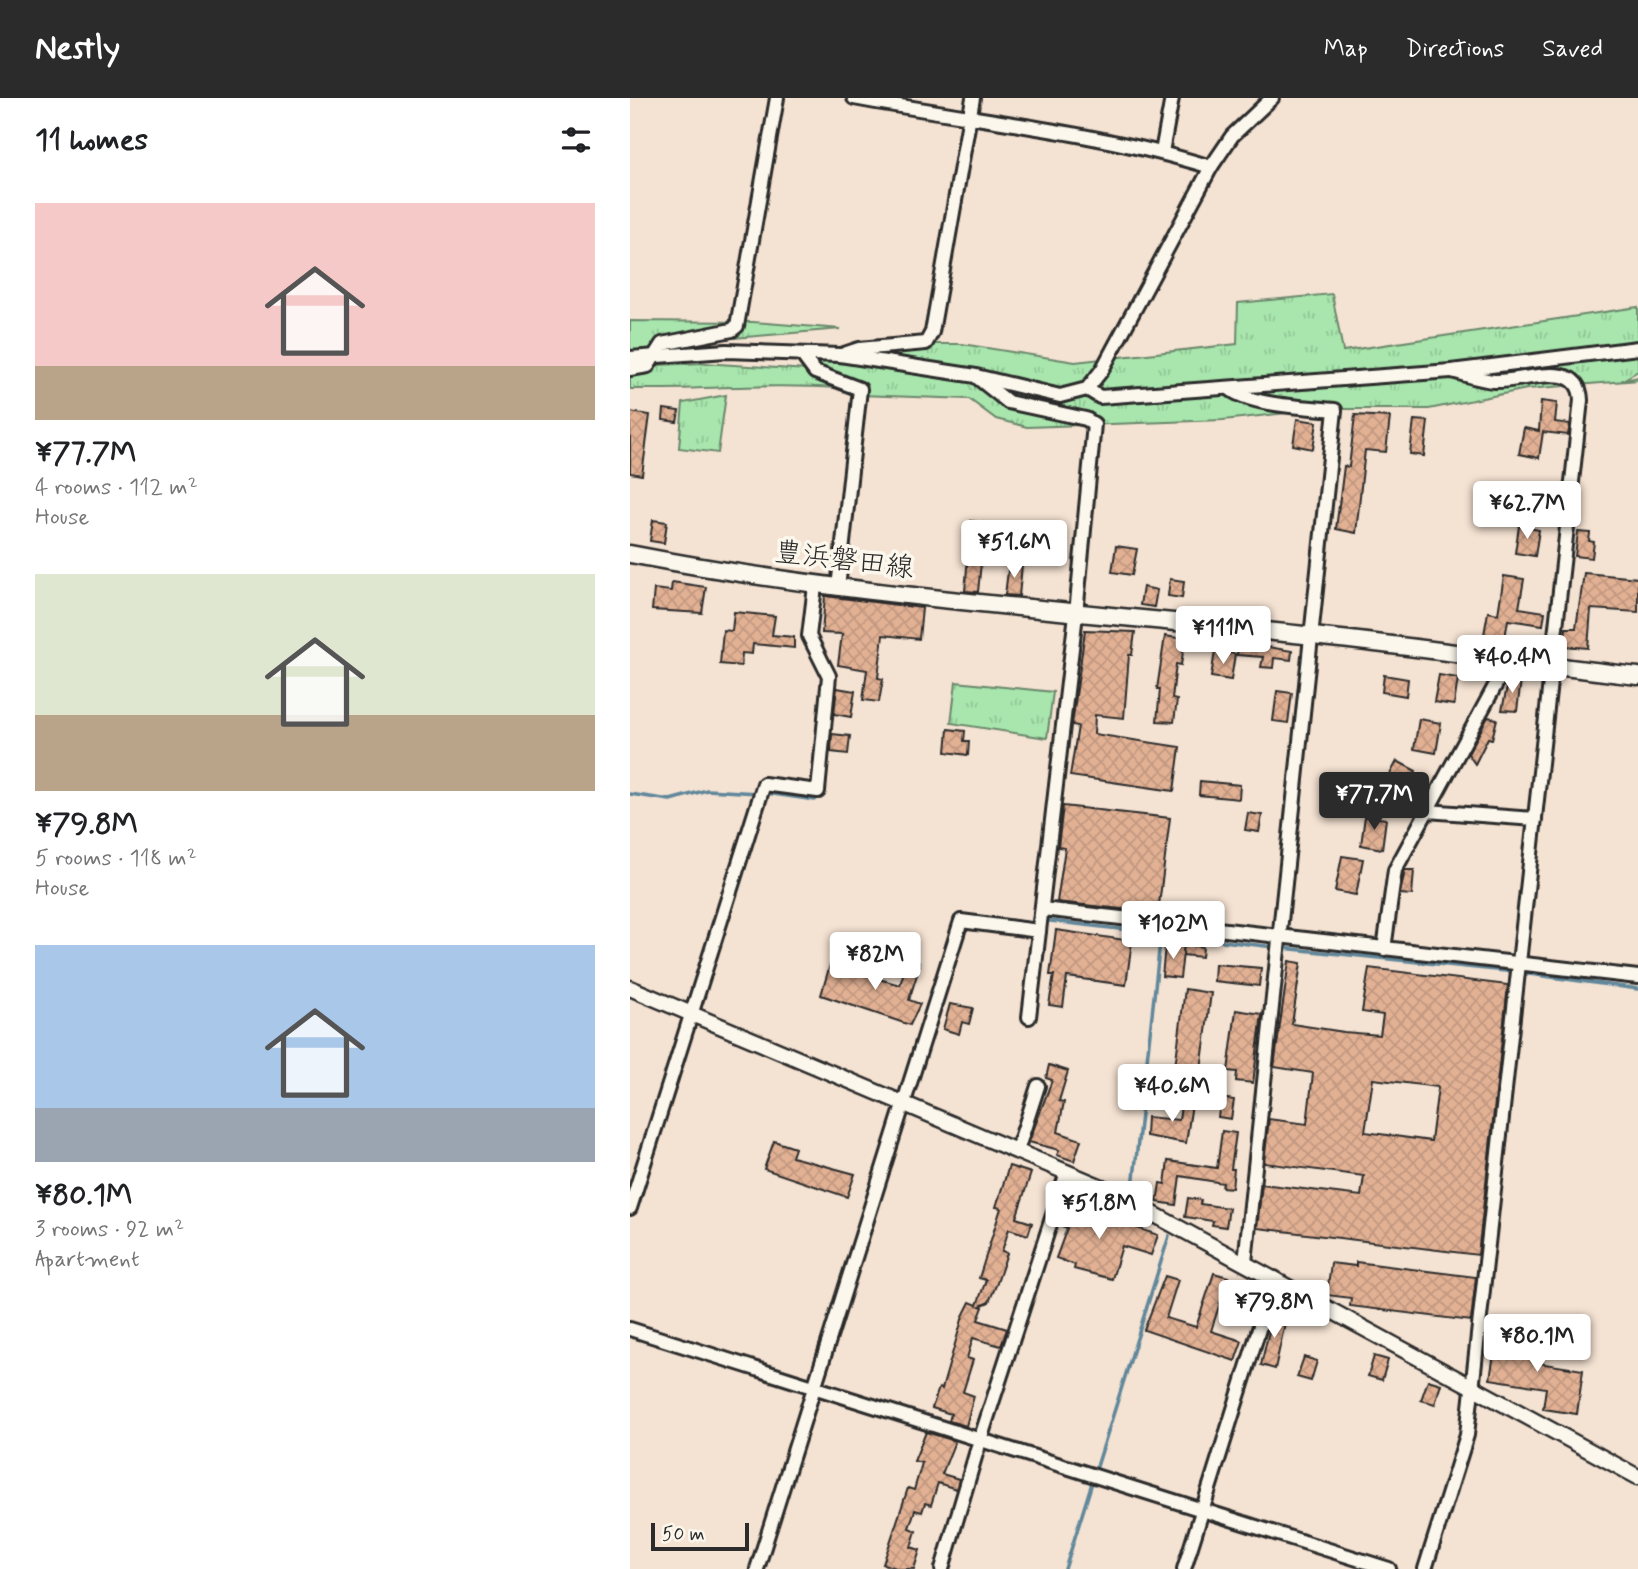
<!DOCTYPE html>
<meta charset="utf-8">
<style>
body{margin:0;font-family:Mynerve,"Klee One",sans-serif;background:#f2f2f2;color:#202124;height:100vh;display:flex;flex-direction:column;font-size:26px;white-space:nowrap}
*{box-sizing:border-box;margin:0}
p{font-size:23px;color:#757577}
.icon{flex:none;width:38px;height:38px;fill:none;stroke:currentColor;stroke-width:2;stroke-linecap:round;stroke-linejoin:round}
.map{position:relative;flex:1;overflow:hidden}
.side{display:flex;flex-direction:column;background:#fff;width:630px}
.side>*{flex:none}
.scale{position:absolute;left:21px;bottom:18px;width:98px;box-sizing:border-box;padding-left:7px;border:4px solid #2b2b2b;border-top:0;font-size:19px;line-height:24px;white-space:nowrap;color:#2b2b2b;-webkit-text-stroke:5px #fbf7ec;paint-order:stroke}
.price{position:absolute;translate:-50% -60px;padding:0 16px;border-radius:7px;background:#fff;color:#222;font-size:23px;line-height:46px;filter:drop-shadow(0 2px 4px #0008)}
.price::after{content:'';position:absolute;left:50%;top:42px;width:21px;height:16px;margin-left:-10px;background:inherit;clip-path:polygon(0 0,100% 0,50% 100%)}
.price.on{background:#2b2b2b;color:#fff}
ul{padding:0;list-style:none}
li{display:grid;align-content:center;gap:14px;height:371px;padding:0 35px}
li span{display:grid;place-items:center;height:217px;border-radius:0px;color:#555}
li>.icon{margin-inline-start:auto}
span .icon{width:126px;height:126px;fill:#fffc;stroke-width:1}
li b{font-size:30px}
h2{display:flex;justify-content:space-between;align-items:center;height:84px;padding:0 35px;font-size:30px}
header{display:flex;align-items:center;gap:42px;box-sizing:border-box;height:98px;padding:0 35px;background:#2b2b2b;color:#fff}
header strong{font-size:33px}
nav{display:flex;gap:38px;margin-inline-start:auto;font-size:24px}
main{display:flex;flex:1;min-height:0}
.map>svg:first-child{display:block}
</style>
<header>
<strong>Nestly</strong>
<nav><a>Map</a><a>Directions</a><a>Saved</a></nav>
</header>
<main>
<section class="side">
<h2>11 homes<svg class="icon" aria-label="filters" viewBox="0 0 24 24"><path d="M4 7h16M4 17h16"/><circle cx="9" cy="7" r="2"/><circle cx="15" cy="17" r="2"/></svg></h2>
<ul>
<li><span style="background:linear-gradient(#f6c9c9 75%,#b9a48a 0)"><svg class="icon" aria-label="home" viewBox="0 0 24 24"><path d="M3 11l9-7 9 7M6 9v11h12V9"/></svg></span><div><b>¥77.7M</b><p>4 rooms · 112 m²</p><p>House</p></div></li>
<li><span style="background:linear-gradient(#dfe7d0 65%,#b9a48a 0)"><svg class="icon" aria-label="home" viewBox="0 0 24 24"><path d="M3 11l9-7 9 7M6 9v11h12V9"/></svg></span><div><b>¥79.8M</b><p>5 rooms · 118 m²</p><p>House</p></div></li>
<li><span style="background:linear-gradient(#a9c7e8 75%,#9aa5b1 0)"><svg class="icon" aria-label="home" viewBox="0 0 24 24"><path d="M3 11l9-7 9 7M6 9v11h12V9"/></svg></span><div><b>¥80.1M</b><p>3 rooms · 92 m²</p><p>Apartment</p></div></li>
</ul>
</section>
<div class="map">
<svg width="1008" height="1471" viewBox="0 0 1008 1471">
<defs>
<pattern id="grass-tufts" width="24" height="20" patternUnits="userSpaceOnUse" patternTransform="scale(1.75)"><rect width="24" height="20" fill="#a8e6ad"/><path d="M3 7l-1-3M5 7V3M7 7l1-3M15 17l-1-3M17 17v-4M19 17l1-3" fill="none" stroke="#91c595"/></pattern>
<pattern id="building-cross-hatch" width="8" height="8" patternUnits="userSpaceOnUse" patternTransform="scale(1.75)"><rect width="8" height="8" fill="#e2b194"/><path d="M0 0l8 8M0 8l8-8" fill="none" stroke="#c29880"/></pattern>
</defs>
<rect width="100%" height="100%" fill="#f4e2d2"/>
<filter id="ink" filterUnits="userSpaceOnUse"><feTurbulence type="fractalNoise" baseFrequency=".0143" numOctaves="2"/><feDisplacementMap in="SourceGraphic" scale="14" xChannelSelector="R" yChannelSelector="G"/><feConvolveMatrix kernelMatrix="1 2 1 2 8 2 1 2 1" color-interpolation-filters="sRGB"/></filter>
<g filter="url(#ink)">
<g fill="url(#grass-tufts)" stroke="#6a886c" stroke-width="2">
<polygon points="702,196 713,253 1008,209 1008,273 991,283 1008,279 1008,282 897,291 799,311 693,311 593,322 397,329 366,321 339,301 230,297 172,267 269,246 332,246 445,264 607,246 608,205"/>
<polygon points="0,223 123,224 211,231 32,246 24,258 0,254"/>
<path d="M 73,265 L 178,272 L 208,290 C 137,285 71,292 0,291 L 0,279 L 26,267 Z"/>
<polygon points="96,297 88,355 49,350 53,305"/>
<polygon points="326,584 423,594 417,640 321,625"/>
</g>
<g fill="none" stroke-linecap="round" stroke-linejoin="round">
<g stroke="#60879b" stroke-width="3.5">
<polyline points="136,695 185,702"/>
<polyline points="0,696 40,702 77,692 128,695"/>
<polyline points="403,821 644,849"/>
<polyline points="652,850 885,874"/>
<polyline points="892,875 1008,891"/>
<polyline points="503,1089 531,835"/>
<polyline points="435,1471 539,1138"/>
</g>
</g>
<g fill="url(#building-cross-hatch)" stroke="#2b2b2b" stroke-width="2" fill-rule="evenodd">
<polygon points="911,303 927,305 925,324 940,326 938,337 913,334 909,360 889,356 894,330 909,333"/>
<polygon points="34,311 49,313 47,324 33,322"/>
<polygon points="0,314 20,317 12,377 0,375"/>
<polygon points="725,317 760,319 756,354 735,352 726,435 706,431 714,368 719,369"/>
<polygon points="667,321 687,324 683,351 663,347"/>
<polygon points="784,322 798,323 794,358 780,356"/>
<polygon points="23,422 37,424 34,445 20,443"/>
<polygon points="341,423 355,425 348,494 335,493"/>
<polygon points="889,428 909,432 905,458 885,455"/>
<polygon points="948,434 960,435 959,443 964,444 962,460 945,458"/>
<polygon points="486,448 507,451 502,477 482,474"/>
<polygon points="379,465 392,467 389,498 375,497"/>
<polygon points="954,475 1008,480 1008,514 961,511 958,550 934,548 936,530 946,530"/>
<polygon points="874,478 894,481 889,510 915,514 913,527 878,522 873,551 852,548 858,514 868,516"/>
<polygon points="540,481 554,483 552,500 538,498"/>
<polygon points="42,484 76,489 72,515 22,512 24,491 41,493"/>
<polygon points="513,489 527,492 524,509 510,507"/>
<polygon points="195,498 292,510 289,541 253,537 248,580 253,581 249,604 233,602 237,572 208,567 212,536 192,535"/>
<polygon points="104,514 145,518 142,537 164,539 164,550 123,546 122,556 112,555 111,568 90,566 93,532 102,533"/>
<polygon points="455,532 505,534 502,557 499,557 494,620 465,617 464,636 550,649 544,693 440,678 448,628 442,627"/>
<polygon points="535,538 555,541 551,567 546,566 542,601 547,602 544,624 527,623 530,591 527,591"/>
<polygon points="609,544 662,553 661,562 644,560 643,570 631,569 633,559 607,557"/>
<polygon points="585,553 605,556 601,582 581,579"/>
<polygon points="754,577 778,581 776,598 752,594"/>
<polygon points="809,577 828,580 824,607 804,604"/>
<polygon points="879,580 891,582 887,613 872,612"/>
<polygon points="207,590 225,593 221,619 204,616"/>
<polygon points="647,593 662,595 658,625 643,623"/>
<polygon points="858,619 867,621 862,641 858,640 845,666 838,656"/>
<polygon points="789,621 811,625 806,655 784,651"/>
<polygon points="318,631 335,633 334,643 339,643 338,657 316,654"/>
<polygon points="202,636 220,638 218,656 201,654"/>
<polygon points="767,663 786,673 769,705 750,695"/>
<polygon points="570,683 610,687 609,701 569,697"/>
<polygon points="433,708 540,720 528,815 427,804 435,750 428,749"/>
<polygon points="618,715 632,717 629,734 615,732"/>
<polygon points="735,718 756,721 752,751 731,747"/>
<polygon points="712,758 733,761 726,797 705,793"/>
<polygon points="775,772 784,772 782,797 770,796"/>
<polygon points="426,832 502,843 496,887 437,879 433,909 419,907 424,877 420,877"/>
<polygon points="540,846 554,847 550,880 532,878 535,848"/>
<polygon points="554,846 573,849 572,859 553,857"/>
<polygon points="278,860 288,863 290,867 279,902 290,906 280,927 191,897 200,867 270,887"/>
<path d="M 659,863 L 671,865 L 662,926 L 714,934 L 750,937 L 753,917 L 732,914 L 739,870 L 878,887 L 848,1157 L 627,1130 L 632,1086 L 731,1098 L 734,1078 L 634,1065 L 639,1021 L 677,1026 L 683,975 L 644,969 ZM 743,981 L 808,989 L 801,1043 L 735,1034 Z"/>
<polygon points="585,866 631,870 629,888 584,883"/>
<polygon points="555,891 581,895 570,980 544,977"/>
<polygon points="320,906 343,910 339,926 332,924 329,936 313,931"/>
<polygon points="606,912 632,916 623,985 606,983 607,974 598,973"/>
<polygon points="419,967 438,973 429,1003 434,1004 428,1034 451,1042 444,1063 427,1057 429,1052 399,1044 422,982 416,980"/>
<polygon points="553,994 561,996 562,1006 556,1045 516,1038 517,1019 549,1022"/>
<polygon points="591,1000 604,1002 601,1021 588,1019"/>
<polygon points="592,1033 606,1035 601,1071 604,1071 602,1090 592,1089 593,1085 550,1078 546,1107 527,1104 530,1085 535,1086 538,1063 587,1070"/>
<polygon points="144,1043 165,1050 162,1059 225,1076 217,1099 134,1071"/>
<polygon points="379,1068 401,1075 386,1120 402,1125 398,1137 379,1131 372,1153 377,1155 367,1185 359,1204 350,1208 353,1209 348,1222 377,1231 371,1248 343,1240 337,1260 343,1262 333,1294 344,1298 336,1328 319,1323 321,1316 302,1310 309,1290 312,1291 333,1218 340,1204 347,1207 356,1182 349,1180 371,1110 366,1109"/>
<polygon points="444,1100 460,1106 458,1111 473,1116 472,1118 528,1137 521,1157 492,1148 482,1181 444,1171 445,1167 426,1160 437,1130 432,1128"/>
<polygon points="558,1100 571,1102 570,1106 599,1110 596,1129 582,1127 583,1123 555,1119"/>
<polygon points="726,1164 846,1179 841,1223 720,1208 721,1200 697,1197 701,1165 726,1168"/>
<polygon points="584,1175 598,1179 596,1185 623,1193 617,1213 590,1205 581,1233 612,1243 605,1263 514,1232 535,1178 548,1182 536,1220 566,1229"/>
<polygon points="644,1212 657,1216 645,1271 631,1267"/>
<polygon points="867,1237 905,1243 902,1264 953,1272 947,1316 913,1311 916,1290 860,1281"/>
<polygon points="744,1258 758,1262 752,1282 738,1278"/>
<polygon points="674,1259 687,1263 681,1283 667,1279"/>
<polygon points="798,1282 811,1286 805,1306 791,1302"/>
<polygon points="296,1334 325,1343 312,1376 329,1381 327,1388 326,1391 308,1385 301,1407 295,1405 292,1414 285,1412 279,1430 286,1433 281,1449 290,1452 284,1471 269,1471 253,1466 278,1390 284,1392 292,1365 284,1363"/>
</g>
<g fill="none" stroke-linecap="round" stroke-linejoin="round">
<defs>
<g id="minor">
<path d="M 224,0 C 343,22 465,33 581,69"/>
<polyline points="532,54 542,0"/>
<polyline points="214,256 229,251 296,245 302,234 343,0"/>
<polyline points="173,258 185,274 230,291 208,490"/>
<polyline points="0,260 96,253 210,257 346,278 430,298 457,291 472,272 581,69 602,38 642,0"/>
<polyline points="0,271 18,268 32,246 102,232 107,228 147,0"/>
<polyline points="348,280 378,304 456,321 464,326 446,516 399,919"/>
<path d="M 599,290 C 619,308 677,309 705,312 L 615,1164"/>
<polyline points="457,291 470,299 821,273 1008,250"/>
<polyline points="797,713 905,721"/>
<polyline points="412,811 1008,879"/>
<polyline points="754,851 765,772 878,564"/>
<polyline points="387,1053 408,988"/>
<polyline points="0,1110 134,686 188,693 199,578 179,538 185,488"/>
<polyline points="0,1231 759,1471"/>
<polyline points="127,1471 331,823 409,833"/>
<polyline points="312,1471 350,1342 437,1074"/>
<polyline points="554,1471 645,1180"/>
<path d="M 795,1471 L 837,1337 L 951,302 C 949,259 892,285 864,283 C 850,282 834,276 821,273"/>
</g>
<polyline id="tertiary" points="0,890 481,1093 1008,1379"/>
<path id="secondary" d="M 0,456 C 226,500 454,513 683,538 C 791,549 899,566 1008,578"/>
</defs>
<use href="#minor" stroke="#2b2b2b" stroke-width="18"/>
<use href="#tertiary" stroke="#2b2b2b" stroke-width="19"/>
<use href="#secondary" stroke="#2b2b2b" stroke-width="21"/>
<use href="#minor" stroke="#fbf7ec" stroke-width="12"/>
<use href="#tertiary" stroke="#fbf7ec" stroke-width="14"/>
<use href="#secondary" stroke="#fbf7ec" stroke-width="16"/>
</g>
</g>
<g text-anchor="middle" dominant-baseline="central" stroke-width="7" stroke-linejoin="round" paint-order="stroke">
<g font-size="28" fill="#2b2b2b" stroke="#fbf7ec">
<text transform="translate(214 463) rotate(7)">豊浜磐田線</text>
</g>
</g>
</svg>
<div class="scale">50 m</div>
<b class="price" style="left:897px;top:443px">¥62.7M</b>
<b class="price" style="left:384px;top:482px">¥51.6M</b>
<b class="price" style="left:593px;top:568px">¥111M</b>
<b class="price" style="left:882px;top:597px">¥40.4M</b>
<b class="price on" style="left:744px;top:734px">¥77.7M</b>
<b class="price" style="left:543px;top:863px">¥102M</b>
<b class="price" style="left:245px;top:894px">¥82M</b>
<b class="price" style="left:542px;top:1026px">¥40.6M</b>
<b class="price" style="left:469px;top:1143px">¥51.8M</b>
<b class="price" style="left:644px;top:1242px">¥79.8M</b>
<b class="price" style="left:907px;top:1276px">¥80.1M</b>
</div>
</main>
